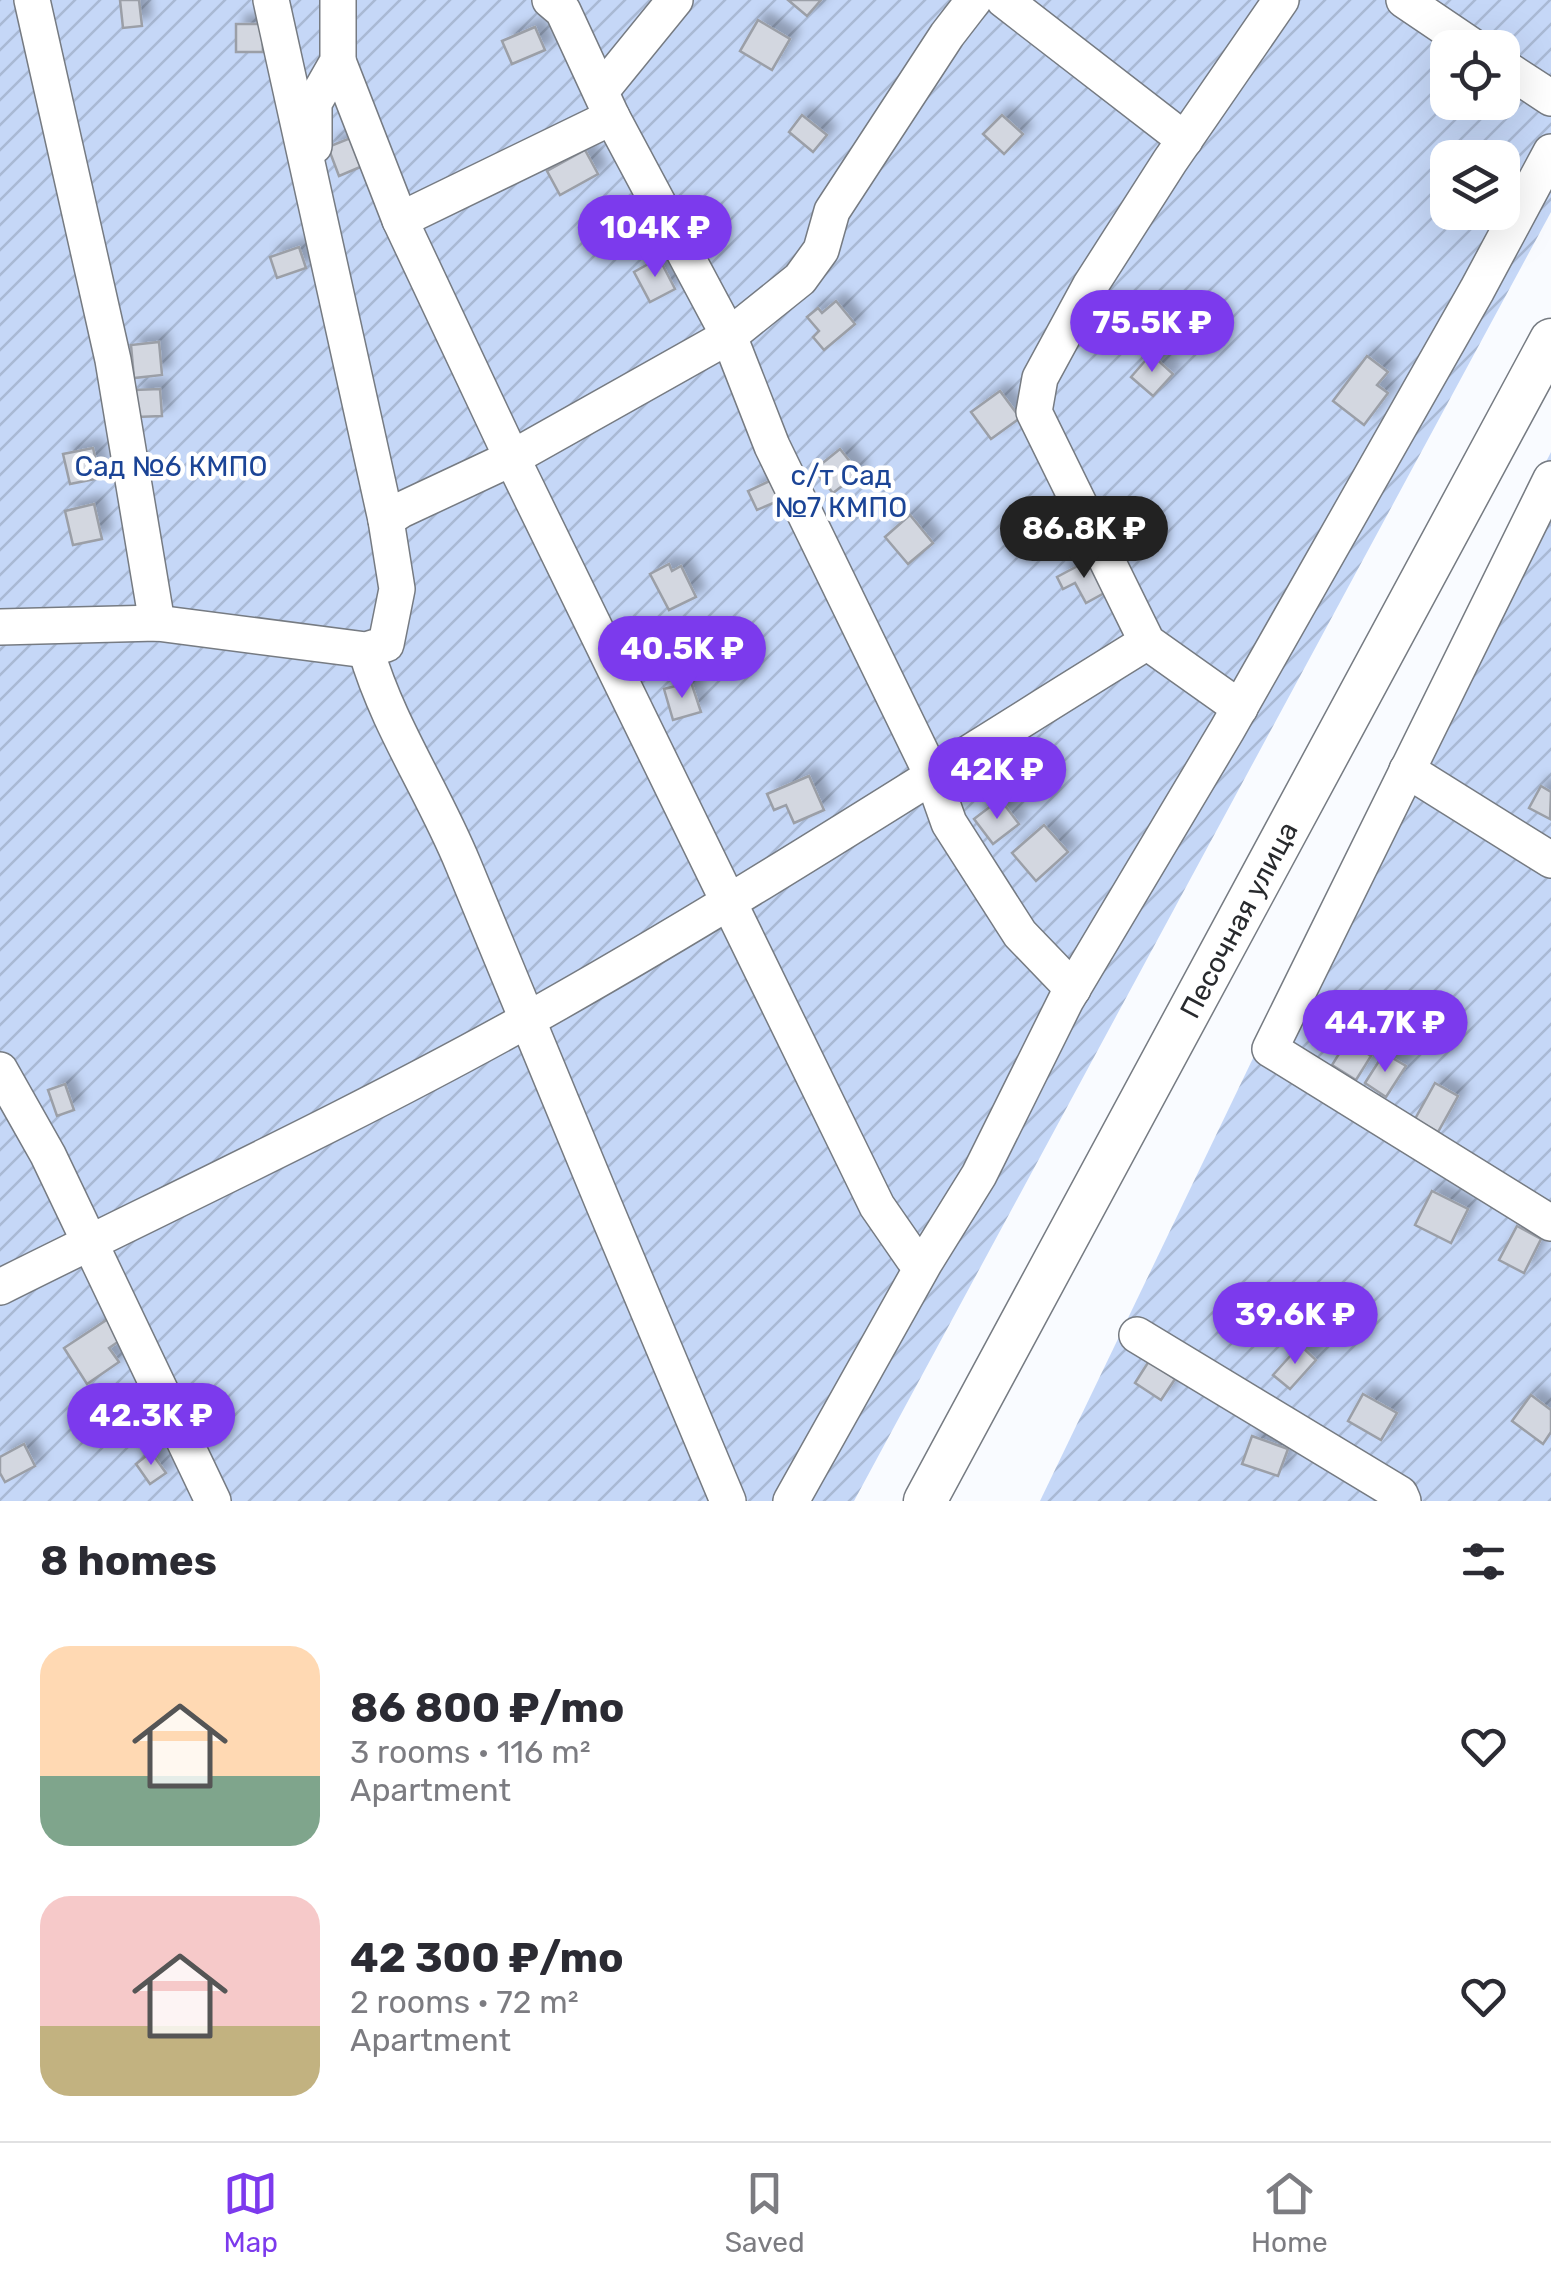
<!DOCTYPE html>
<meta charset="utf-8">
<style>
body{margin:0;font-family:Rubik,sans-serif;background:#f7f7f7;color:#2b2b33;height:100vh;display:flex;flex-direction:column;font-size:38px;white-space:nowrap}
*{box-sizing:border-box;margin:0}
p{font-size:32px;color:#7c7c81}
.icon{flex:none;width:55px;height:55px;fill:none;stroke:currentColor;stroke-width:2;stroke-linecap:round;stroke-linejoin:round}
.map{position:relative;height:1501px;overflow:hidden}
.drawer{display:flex;flex-direction:column;background:#fff;flex:1}
.drawer>*{flex:none}
.fabs{position:absolute;left:1430px;top:30px;display:grid;gap:20px}
.fabs a{display:grid;place-items:center;width:90px;height:90px;border-radius:20px;background:#fff;box-shadow:0 10px 40px #0002;font-size:50px}
.price{position:absolute;translate:-50% -85px;padding:0 22px;border-radius:35px;background:#7c3aed;color:#fff;font-size:32px;line-height:65px;filter:drop-shadow(0 2px 5px #0008)}
.price::after{content:'';position:absolute;left:50%;top:60px;width:30px;height:22px;margin-left:-15px;background:inherit;clip-path:polygon(0 0,100% 0,50% 100%)}
.price.active{background:#222;color:#fff}
ul{padding:0;list-style:none}
li{display:flex;align-items:center;gap:30px;height:250px;padding:0 40px}
li span{display:grid;place-items:center;flex:none;width:280px;height:200px;border-radius:30px;color:#555}
li>.icon{margin-inline-start:auto}
span .icon{width:120px;height:120px;fill:#fffc;stroke-width:1}
li b{font-size:42px}
h2{display:flex;justify-content:space-between;align-items:center;height:120px;padding:0 40px;font-size:42px}
.menu{display:flex;justify-content:space-around;align-items:center;height:140px;border-top:2px solid #e1e1e2;background:#fff;font-size:28px;color:#7c7c81}
.menu a{display:grid;justify-items:center;gap:5px}
.menu .active{color:#7c3aed}
.map>svg:first-child{display:block}
</style>
<div class="map">
<svg width="1551" height="1501" viewBox="0 0 1551 1501">
<defs>
<pattern id="garden-furrows" width="10" height="10" patternUnits="userSpaceOnUse" patternTransform="scale(2.5)"><rect width="10" height="10" fill="#c5d7f7"/><path d="M-1 1l2-2M0 10L10 0M9 11l2-2" fill="none" stroke="#a9b9d4"/></pattern>
<filter id="shadow"><feDropShadow dx="9" dy="-9" stdDeviation="5" flood-color="#0004"/></filter>
</defs>
<rect width="100%" height="100%" fill="#f9fbff"/>
<g fill="url(#garden-furrows)" fill-rule="evenodd">
<path d="M 0,0 L 1551,0 L 1551,212 L 854,1501 L 0,1501 ZM 1448,48 L 1502,48 L 1502,102 L 1448,102 ZM 1448,158 L 1502,158 L 1502,212 L 1448,212 Z"/>
<polygon points="1551,452 1551,1501 1040,1501 1411,730"/>
</g>
<g fill="#d3d7e0" stroke="#9b9fa7" stroke-width="2.5" filter="url(#shadow)">
<polygon points="120,0 139,0 142,26 123,28"/>
<polygon points="788,0 821,0 807,16"/>
<polygon points="758,20 790,39 772,70 740,51"/>
<polygon points="236,24 262,24 263,52 236,52"/>
<polygon points="535,27 545,50 512,64 502,41"/>
<polygon points="802,115 827,135 813,152 789,132"/>
<polygon points="1002,115 1023,134 1004,154 983,134"/>
<polygon points="353,137 365,165 339,176 328,147"/>
<polygon points="585,150 598,174 560,195 547,171"/>
<polygon points="299,247 306,268 277,278 270,257"/>
<polygon points="659,258 675,289 650,302 634,272"/>
<polygon points="836,301 855,324 824,350 813,337 819,331 807,317 818,308 822,313"/>
<polygon points="159,342 162,375 134,378 131,345"/>
<polygon points="1151,354 1173,374 1153,396 1131,377"/>
<polygon points="1367,356 1388,372 1377,385 1388,393 1364,425 1333,401"/>
<polygon points="160,389 162,416 136,417 134,390"/>
<polygon points="1000,391 1020,418 991,439 971,412"/>
<polygon points="93,448 100,478 70,484 63,454"/>
<polygon points="840,449 859,473 833,493 814,470"/>
<polygon points="776,478 785,498 757,510 748,491"/>
<polygon points="94,504 102,539 73,545 65,511"/>
<polygon points="1071,506 1081,525 1049,541 1040,520"/>
<polygon points="910,515 933,543 908,564 885,537"/>
<polygon points="1089,560 1106,592 1086,603 1075,583 1063,589 1057,577"/>
<polygon points="669,564 672,571 681,566 696,597 669,610 650,574"/>
<polygon points="691,682 701,712 673,720 664,689"/>
<polygon points="809,776 824,810 794,823 786,805 774,810 767,794"/>
<polygon points="1541,786 1551,792 1550,819 1529,808"/>
<polygon points="1000,799 1019,824 993,844 974,819"/>
<polygon points="1044,825 1068,852 1036,881 1012,853"/>
<polygon points="1347,1041 1371,1056 1356,1080 1332,1065"/>
<polygon points="1384,1053 1406,1066 1386,1097 1365,1083"/>
<polygon points="1435,1083 1458,1096 1438,1132 1415,1119"/>
<polygon points="65,1084 74,1110 57,1116 48,1090"/>
<polygon points="1432,1191 1468,1209 1451,1243 1415,1225"/>
<polygon points="1517,1226 1541,1239 1524,1273 1499,1260"/>
<polygon points="108,1319 122,1339 109,1348 119,1362 87,1384 64,1348"/>
<polygon points="1300,1345 1316,1360 1290,1389 1273,1375"/>
<polygon points="1149,1361 1175,1379 1161,1400 1135,1383"/>
<polygon points="1363,1394 1397,1413 1381,1440 1348,1421"/>
<polygon points="1531,1395 1551,1410 1551,1432 1543,1444 1512,1421"/>
<polygon points="1252,1436 1288,1449 1278,1476 1242,1464"/>
<polygon points="24,1444 35,1466 5,1482 0,1473 0,1457"/>
<polygon points="151,1452 166,1473 150,1484 136,1464"/>
</g>
<g fill="none" stroke-linecap="round" stroke-linejoin="round">
<defs>
<g id="minor">
<polyline points="32,0 113,360 157,623"/>
<polyline points="550,0 563,11 612,117 729,336 772,446 932,775 949,823 1020,934 1073,989"/>
<polyline points="1004,0 1185,140"/>
<polyline points="1404,0 1475,48"/>
<polyline points="338,61 400,220 512,458 877,1206 913,1258"/>
<polyline points="1502,66 1551,98"/>
<polyline points="601,91 675,0"/>
<polyline points="314,146 314,103 338,61 338,0"/>
<polyline points="400,220 612,117"/>
<polyline points="1551,479 1270,1049 1551,1223"/>
<polyline points="386,520 401,510 512,458 729,336 800,279 821,250 832,211 947,35 974,0"/>
<polyline points="0,627 157,623 366,650 386,644 397,589 386,520 271,0"/>
<path d="M 366,650 C 388,726 433,791 463,864 C 551,1077 638,1289 728,1501"/>
<polyline points="1240,708 1147,642 1034,412 1040,378 1090,286 1170,161 1281,0"/>
<polyline points="1407,770 1551,860"/>
<polyline points="0,1070 48,1155 213,1501"/>
<path d="M 0,1287 C 176,1199 355,1116 527,1020 C 738,902 941,769 1147,642"/>
<polyline points="1137,1335 1400,1494 1403,1501"/>
<polyline points="791,1501 925,1262 979,1175 1066,1000 1227,730 1477,290 1551,152"/>
</g>
<polyline id="major" points="925,1501 1551,340"/>
</defs>
<use href="#minor" stroke="#767b82" stroke-width="38"/>
<use href="#major" stroke="#767b82" stroke-width="45"/>
<use href="#minor" stroke="#fff" stroke-width="35"/>
<use href="#major" stroke="#fff" stroke-width="42"/>
</g>
<g text-anchor="middle" dominant-baseline="central" stroke-width="9" stroke-linejoin="round" paint-order="stroke">
<g font-size="28" fill="#1b4496" stroke="#fff">
<text x="171" y="466">Сад №6 КМПО</text>
<text x="841" y="475">с/т Сад<tspan x="841" dy="32">№7 КМПО</tspan></text>
</g>
<g font-size="28" fill="#282a2d" stroke="#fff">
<text transform="translate(1239 920) rotate(-62)">Песочная улица</text>
</g>
</g>
</svg>
<div class="fabs">
<a><svg class="icon" aria-label="locate" viewBox="0 0 24 24"><circle cx="12" cy="12" r="6"/><path d="M12 2v4M12 18v4M2 12h4M18 12h4"/></svg></a>
<a><svg class="icon" aria-label="layers" viewBox="0 0 24 24"><path d="M12 4l9 5-9 5-9-5zM3 14l9 5 9-5"/></svg></a>
</div>
<b class="price" style="left:655px;top:280px">104K ₽</b>
<b class="price" style="left:1152px;top:375px">75.5K ₽</b>
<b class="price active" style="left:1084px;top:581px">86.8K ₽</b>
<b class="price" style="left:682px;top:701px">40.5K ₽</b>
<b class="price" style="left:997px;top:822px">42K ₽</b>
<b class="price" style="left:1385px;top:1075px">44.7K ₽</b>
<b class="price" style="left:1295px;top:1367px">39.6K ₽</b>
<b class="price" style="left:151px;top:1468px">42.3K ₽</b>
</div>
<section class="drawer">
<h2>8 homes<svg class="icon" aria-label="filters" viewBox="0 0 24 24"><path d="M4 7h16M4 17h16"/><circle cx="9" cy="7" r="2"/><circle cx="15" cy="17" r="2"/></svg></h2>
<ul>
<li><span style="background:linear-gradient(#ffd9b3 65%,#7fa58c 0)"><svg class="icon" aria-label="home" viewBox="0 0 24 24"><path d="M3 11l9-7 9 7M6 9v11h12V9"/></svg></span><div><b>86 800 ₽/mo</b><p>3 rooms · 116 m²</p><p>Apartment</p></div><svg class="icon" aria-label="heart" viewBox="0 0 24 24"><path d="M12 20l-8-8c-3-5 5-10 8-4 3-6 11-1 8 4z"/></svg></li>
<li><span style="background:linear-gradient(#f6c9c9 65%,#c2b280 0)"><svg class="icon" aria-label="home" viewBox="0 0 24 24"><path d="M3 11l9-7 9 7M6 9v11h12V9"/></svg></span><div><b>42 300 ₽/mo</b><p>2 rooms · 72 m²</p><p>Apartment</p></div><svg class="icon" aria-label="heart" viewBox="0 0 24 24"><path d="M12 20l-8-8c-3-5 5-10 8-4 3-6 11-1 8 4z"/></svg></li>
</ul>
</section>
<nav class="menu">
<a class="active"><svg class="icon" aria-label="map" viewBox="0 0 24 24"><path d="M3 6l6-2 6 2 6-2v14l-6 2-6-2-6 2zM9 4v14M15 6v14"/></svg>Map</a>
<a><svg class="icon" aria-label="saved" viewBox="0 0 24 24"><path d="M7 4h10v16l-5-4-5 4z"/></svg>Saved</a>
<a><svg class="icon" aria-label="home" viewBox="0 0 24 24"><path d="M3 11l9-7 9 7M6 9v11h12V9"/></svg>Home</a>
</nav>
